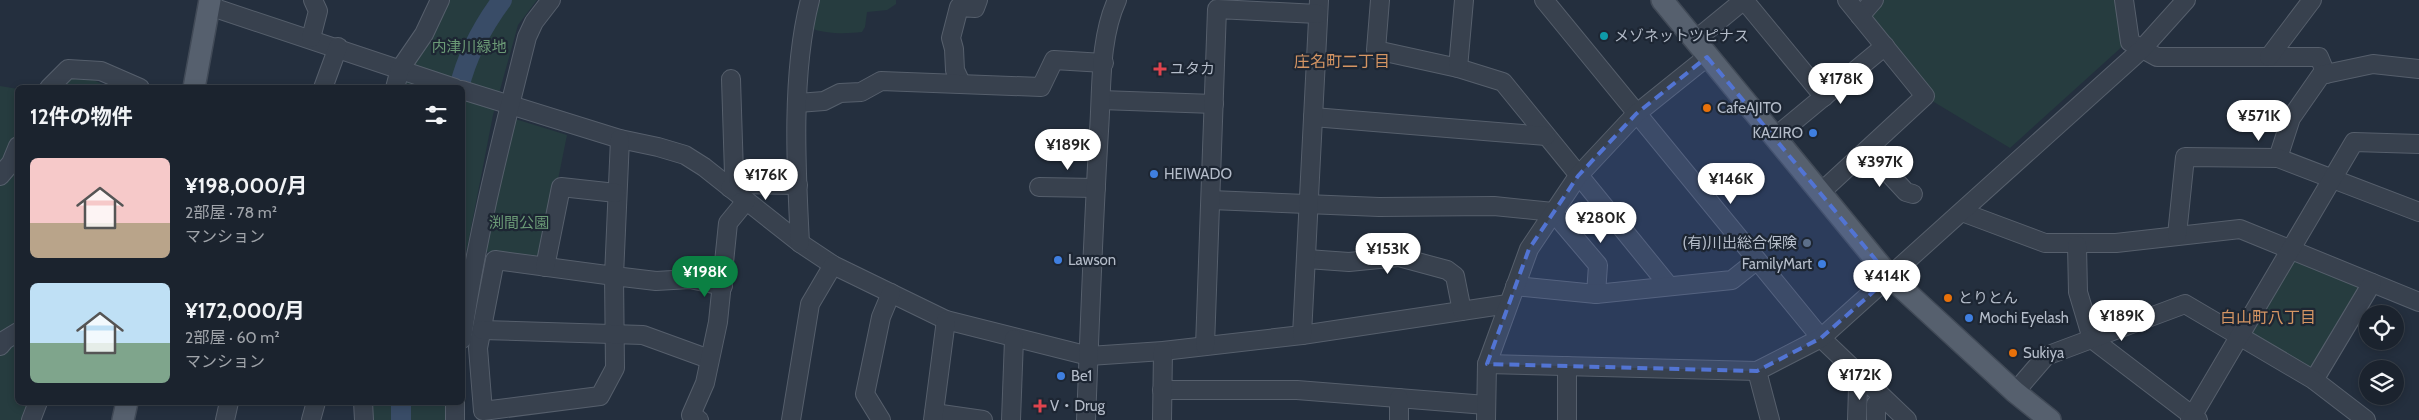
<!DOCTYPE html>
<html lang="ja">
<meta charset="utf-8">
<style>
body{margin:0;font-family:Cabin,"Noto Sans JP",sans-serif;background:#242b36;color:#f1f3f6;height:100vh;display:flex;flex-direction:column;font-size:19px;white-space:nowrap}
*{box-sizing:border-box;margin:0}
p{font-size:16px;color:#a0a4aa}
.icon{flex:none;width:28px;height:28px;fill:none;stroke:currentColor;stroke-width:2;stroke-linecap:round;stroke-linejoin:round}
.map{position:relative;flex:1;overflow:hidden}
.sheet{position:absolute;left:15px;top:85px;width:450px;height:320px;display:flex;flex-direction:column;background:#1b232e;border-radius:8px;box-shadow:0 2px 8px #0003,0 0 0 1px #39404a}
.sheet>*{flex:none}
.fabs{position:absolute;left:2359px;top:305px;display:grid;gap:10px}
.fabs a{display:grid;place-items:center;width:45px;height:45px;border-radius:50%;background:#1b232e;box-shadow:0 2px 8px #0003,0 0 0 1px #39404a;font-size:25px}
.price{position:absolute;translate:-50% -42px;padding:0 11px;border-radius:18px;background:#fff;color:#222;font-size:16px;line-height:32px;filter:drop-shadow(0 1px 2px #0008)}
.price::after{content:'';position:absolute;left:50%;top:30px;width:15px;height:11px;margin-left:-8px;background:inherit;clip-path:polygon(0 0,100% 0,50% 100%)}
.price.on{background:#0b8043;color:#fff}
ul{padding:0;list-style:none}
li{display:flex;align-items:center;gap:15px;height:125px;padding:0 15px}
li span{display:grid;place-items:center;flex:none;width:140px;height:100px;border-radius:8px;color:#555}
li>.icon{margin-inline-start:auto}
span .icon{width:60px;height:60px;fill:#fffc;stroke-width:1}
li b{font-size:21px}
h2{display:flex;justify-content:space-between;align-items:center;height:60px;padding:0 15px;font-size:21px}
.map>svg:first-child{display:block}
</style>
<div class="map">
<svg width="2419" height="420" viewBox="0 0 2419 420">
<rect width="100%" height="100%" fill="#242f3e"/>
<g fill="#263c3f">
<polygon points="445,0 537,0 518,25 493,115 463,269 462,88 399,88"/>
<path d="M 814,0 L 896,0 L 896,4 L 887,10 L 867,12 L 865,27 L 862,32 C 846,34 825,34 810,28 Z"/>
<polygon points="1881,0 2119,0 2125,44 2010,148 1929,99 1868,14"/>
<polygon points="84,76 109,87 32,88"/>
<polygon points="0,86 18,89 17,327 0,341"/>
<polygon points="512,118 567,135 542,259 482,251"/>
<polygon points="2294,260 2361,284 2362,289 2313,370 2250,333"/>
<polygon points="17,334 18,402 34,403 26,420 0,420 0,349"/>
<polygon points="366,403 448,403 448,420 368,420"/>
</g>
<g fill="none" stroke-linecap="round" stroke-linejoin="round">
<g stroke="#394c67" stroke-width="20">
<path d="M 459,88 C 467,55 482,27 502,0"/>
<polyline points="401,402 401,420"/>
</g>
<defs>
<g id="minor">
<polyline points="1380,0 1376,50 1458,68 1503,82 1669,286"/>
<polyline points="1544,0 1821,338 1907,420"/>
<polyline points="2124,0 2130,42 2157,57 2319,57 2326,74"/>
<polyline points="209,6 455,88"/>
<polyline points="1860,16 1874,0"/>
<polyline points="311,38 318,11 313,0"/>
<polyline points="1694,41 1744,0 1824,97"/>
<polyline points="2269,57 2312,0"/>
<polyline points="1458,68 1464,0"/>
<polyline points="961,83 955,70 954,49 951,38 959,7 975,8 978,0"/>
<polyline points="49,88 68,69 101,71 140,88"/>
<polyline points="323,88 338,47"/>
<polyline points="395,88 400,69 424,34 440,0"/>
<polyline points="462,90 620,139 658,147 685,155 704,167 800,243 833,265 946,320 1089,356 1163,351 1302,335 1508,304"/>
<polyline points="1101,100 1214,104"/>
<polyline points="798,103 824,101 840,93 861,92 881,81 1041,87 1054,60 1104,63"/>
<polyline points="1313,117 1546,136"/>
<polyline points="1775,137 1885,46"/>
<polyline points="620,139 614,276 615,368 600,396 483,411 478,348 495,260 614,276 656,281 690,279 723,286"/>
<polyline points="1867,150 1906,192 1913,194"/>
<polyline points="2278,158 2291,118 2321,75 2373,64 2419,69"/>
<polyline points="0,176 11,163 18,146"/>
<polyline points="734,184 798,185"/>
<polyline points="1039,187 1096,188"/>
<polyline points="730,188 734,184 734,174 731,79"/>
<polyline points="1820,193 1925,96 1847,0"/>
<polyline points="1211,200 1379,207 1494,206 1553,212 1598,265 1596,294"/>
<polyline points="1962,212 2045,243 2116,243 2240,229 2419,302"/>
<polyline points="2177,235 2185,157 2278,158 2419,212"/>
<path d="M 800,243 C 796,168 791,73 810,0"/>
<polyline points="2077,245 2078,292 2092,339 2198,420"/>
<polyline points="1307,259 1349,262 1399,257 1447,270 1455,276 1462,311"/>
<polyline points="545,267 561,187 616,193"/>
<polyline points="1515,286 1596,294 1732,280 1756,261"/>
<polyline points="482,330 643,335 709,359"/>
<polyline points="1302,335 1319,0"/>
<path d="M 462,339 C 476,237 502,137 527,37 L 534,22 L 551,0"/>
<polyline points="0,346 5,340 18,332"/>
<polyline points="1205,346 1217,9 1318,14"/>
<polyline points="1487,364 1757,371 1821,338 2142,49 2186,0"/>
<polyline points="1757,371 1770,420"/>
<polyline points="2314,380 2372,283"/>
<polyline points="1162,390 1297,390 1486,405"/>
<polyline points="2015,392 2046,356 2185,304 2314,380 2366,420"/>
<polyline points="363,402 364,420"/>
<polyline points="455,402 455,420"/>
<polyline points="934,413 983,420"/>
<polyline points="31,420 38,402"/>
<polyline points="225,420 229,402"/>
<polyline points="311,420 316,402"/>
<polyline points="699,420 691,415 705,383 718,322 728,223 746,201"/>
<polyline points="791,420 810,304 833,265"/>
<polyline points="881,420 865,394 881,317 891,293"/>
<polyline points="933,420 946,320"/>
<polyline points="1011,420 1014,339"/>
<path d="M 1086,420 C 1090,324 1093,227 1099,131 C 1102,89 1099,39 1117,0"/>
<polyline points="1162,420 1163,351"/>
<polyline points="1399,420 1399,398"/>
<polyline points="1486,420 1487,364 1529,249 1578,176 1636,114 1707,57"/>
<polyline points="1567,420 1567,366"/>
<polyline points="1857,420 1858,388 1864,381"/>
<polyline points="1876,420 1876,404 1882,398"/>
<polyline points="2190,420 2354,142 2419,144"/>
</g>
<g id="major">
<polyline points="1662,0 1890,277 2015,392 2050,420"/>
<polyline points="194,88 210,0"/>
<polyline points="123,420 127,402"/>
</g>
</defs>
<use href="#minor" stroke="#565f6c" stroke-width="20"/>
<use href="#major" stroke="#414a57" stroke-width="24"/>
<use href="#minor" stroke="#38414e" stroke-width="18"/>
<use href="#major" stroke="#56606e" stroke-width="21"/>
</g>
<path fill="#5274d3" fill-opacity="0.2" stroke="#5274d3" stroke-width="4" stroke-dasharray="10 6" stroke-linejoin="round" d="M 1707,57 L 1890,277 L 1821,338 L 1757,371 L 1487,364 L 1529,249 L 1578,176 L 1636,114 Z"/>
<circle fill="#0f9aa8" stroke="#1d2633" stroke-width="2" cx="1604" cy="36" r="5"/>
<g fill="#e0444e" stroke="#1d2633" stroke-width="2">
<path d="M1157.5 61.5h5v5h5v5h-5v5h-5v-5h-5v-5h5z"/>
<path d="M1037.5 398.5h5v5h5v5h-5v5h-5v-5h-5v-5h5z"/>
</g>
<g fill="#e8710a" stroke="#1d2633" stroke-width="2">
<circle cx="1707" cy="108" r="5"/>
<circle cx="1948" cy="298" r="5"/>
<circle cx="2013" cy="353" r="5"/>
</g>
<g fill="#3f7fe0" stroke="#1d2633" stroke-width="2">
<circle cx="1813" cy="133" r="5"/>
<circle cx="1154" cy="174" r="5"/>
<circle cx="1058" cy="260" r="5"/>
<circle cx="1822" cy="264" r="5"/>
<circle cx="1969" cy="318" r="5"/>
<circle cx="1061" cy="376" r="5"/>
</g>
<circle fill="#5c6f8a" stroke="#1d2633" stroke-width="2" cx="1807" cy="243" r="5"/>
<g text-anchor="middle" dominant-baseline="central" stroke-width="4.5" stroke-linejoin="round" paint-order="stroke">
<g font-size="15" fill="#b4bcc9" stroke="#1d2633" text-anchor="start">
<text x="1614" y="36">メゾネットツピナス</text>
<text x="1170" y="69">ユタカ</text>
<text x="1717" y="108">CafeAJITO</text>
<text x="1803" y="133" text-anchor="end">KAZIRO</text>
<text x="1164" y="174">HEIWADO</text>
<text x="1797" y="243" text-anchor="end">(有)川出総合保険</text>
<text x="1068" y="260">Lawson</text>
<text x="1812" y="264" text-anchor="end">FamilyMart</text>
<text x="1958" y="298">とりとん</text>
<text x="1979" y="318">Mochi Eyelash</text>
<text x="2023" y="353">Sukiya</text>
<text x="1071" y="376">Be1</text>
<text x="1050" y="406">V・Drug</text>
</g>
<g font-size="15" fill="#6b9a76" stroke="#1d2633">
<text x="469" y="47">内津川緑地</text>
<text x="519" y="223">渕間公園</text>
</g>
<g font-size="16" fill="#d59563" stroke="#1d2633">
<text x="1342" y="61">庄名町二丁目</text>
<text x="2268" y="317">白山町八丁目</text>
</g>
</g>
</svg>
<div class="fabs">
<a><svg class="icon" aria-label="locate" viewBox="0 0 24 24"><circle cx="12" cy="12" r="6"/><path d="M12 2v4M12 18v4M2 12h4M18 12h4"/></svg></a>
<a><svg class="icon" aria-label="layers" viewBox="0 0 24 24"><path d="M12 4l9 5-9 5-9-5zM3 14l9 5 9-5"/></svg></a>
</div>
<b class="price" style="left:1841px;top:105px">¥178K</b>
<b class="price" style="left:2259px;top:142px">¥571K</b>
<b class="price" style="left:1068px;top:171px">¥189K</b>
<b class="price" style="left:1880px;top:188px">¥397K</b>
<b class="price" style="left:766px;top:201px">¥176K</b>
<b class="price" style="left:1731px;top:205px">¥146K</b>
<b class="price" style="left:1601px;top:244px">¥280K</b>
<b class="price" style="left:1388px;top:275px">¥153K</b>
<b class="price on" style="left:705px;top:298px">¥198K</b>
<b class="price" style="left:1887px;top:302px">¥414K</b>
<b class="price" style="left:2122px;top:342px">¥189K</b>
<b class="price" style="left:1860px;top:401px">¥172K</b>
<section class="sheet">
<h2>12件の物件<svg class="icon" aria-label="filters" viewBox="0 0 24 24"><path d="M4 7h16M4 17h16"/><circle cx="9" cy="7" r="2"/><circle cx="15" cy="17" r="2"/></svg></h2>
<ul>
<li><span style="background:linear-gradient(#f6c9c9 65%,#b9a48a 0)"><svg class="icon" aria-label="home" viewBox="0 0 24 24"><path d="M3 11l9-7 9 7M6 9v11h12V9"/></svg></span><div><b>¥198,000/月</b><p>2部屋 · 78 m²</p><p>マンション</p></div></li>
<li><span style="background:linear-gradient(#bfe0f5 60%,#7fa58c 0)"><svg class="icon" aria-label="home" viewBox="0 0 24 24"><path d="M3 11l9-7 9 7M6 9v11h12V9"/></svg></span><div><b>¥172,000/月</b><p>2部屋 · 60 m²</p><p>マンション</p></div></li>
</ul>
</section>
</div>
